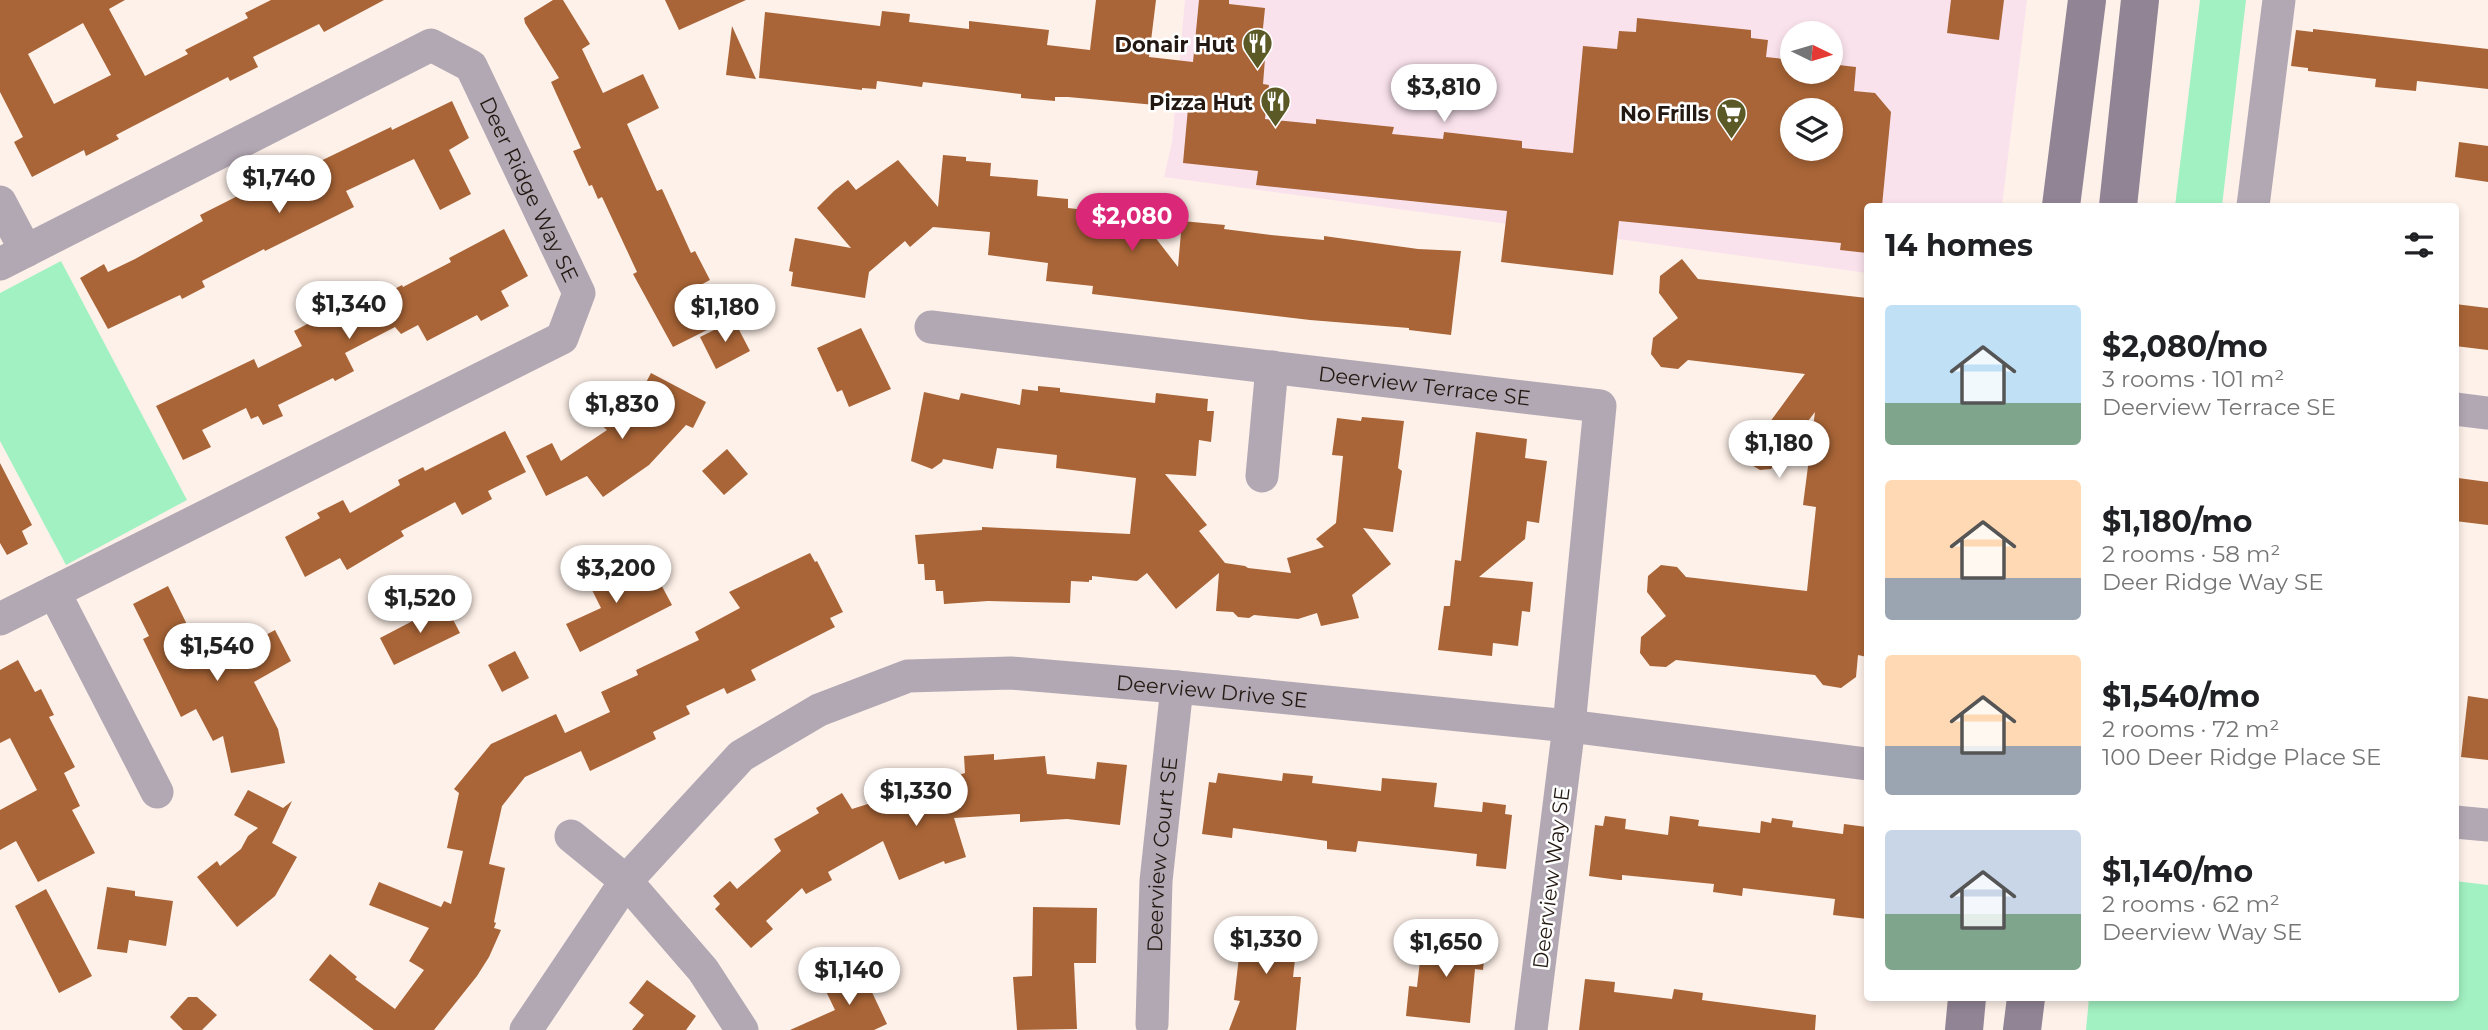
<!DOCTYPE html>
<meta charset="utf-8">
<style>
body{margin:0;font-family:Montserrat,sans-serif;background:#f6f6f6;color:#202124;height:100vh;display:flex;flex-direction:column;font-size:26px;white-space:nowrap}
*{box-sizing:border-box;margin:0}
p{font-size:23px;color:#757577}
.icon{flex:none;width:38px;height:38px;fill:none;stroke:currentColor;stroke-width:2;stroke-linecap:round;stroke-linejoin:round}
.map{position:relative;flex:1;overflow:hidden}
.sheet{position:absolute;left:1864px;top:203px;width:595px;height:798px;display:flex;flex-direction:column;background:#fff;border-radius:7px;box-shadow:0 4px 10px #0003}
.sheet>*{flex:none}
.needle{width:46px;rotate:95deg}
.tools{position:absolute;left:1780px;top:21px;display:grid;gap:14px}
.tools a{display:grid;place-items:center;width:63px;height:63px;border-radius:50%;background:#fff;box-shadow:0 4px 10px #0003;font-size:35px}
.price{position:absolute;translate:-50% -60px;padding:0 16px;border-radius:24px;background:#fff;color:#222;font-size:23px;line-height:46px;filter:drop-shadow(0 2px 4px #0008)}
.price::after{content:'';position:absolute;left:50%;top:42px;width:21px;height:16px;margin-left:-10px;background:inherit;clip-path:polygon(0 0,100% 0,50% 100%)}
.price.active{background:#db2777;color:#fff}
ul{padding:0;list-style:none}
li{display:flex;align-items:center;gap:21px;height:175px;padding:0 21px}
li span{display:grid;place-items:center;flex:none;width:196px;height:140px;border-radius:7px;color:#555}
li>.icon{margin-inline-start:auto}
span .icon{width:84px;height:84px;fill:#fffc;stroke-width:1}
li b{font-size:30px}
h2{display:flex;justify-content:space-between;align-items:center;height:84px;padding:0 21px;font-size:30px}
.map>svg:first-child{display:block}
</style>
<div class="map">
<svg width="2488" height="1030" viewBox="0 0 2488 1030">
<rect width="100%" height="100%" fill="#fef1e9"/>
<path fill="#fae2ed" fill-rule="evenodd" d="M 1185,0 L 2027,0 L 2002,206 L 1867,206 L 1867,273 L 1164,177 L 1172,142 ZM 1792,33 L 1830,33 L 1830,72 L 1792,72 ZM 1792,110 L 1830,110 L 1830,149 L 1792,149 Z"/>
<g fill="#a2f1c2">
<polygon points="2200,0 2246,0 2222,206 2175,206"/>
<polygon points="61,261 187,500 66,565 0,441 0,293"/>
<polygon points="2455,881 2488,885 2488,1030 2086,1030 2089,998 2455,998"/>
</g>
<g fill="#a96537" fill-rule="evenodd">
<path d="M 0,0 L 125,0 L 109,9 L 145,76 L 188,54 L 185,50 L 248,18 L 245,13 L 271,0 L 384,0 L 324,32 L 319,24 L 253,57 L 258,67 L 230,81 L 228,77 L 116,135 L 119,139 L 86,156 L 84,150 L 32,177 L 14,142 L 23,137 L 0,92 ZM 83,23 L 111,75 L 54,104 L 28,54 Z"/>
<polygon points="553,0 563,0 590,44 582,49 603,93 643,74 659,108 627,124 657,191 662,189 691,253 695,251 710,280 693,289 713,327 673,347 633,274 637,272 602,197 598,199 592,185 589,186 573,151 581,148 551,82 559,78 525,23 524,18"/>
<polygon points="665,0 746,0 679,30"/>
<path d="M 1096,0 L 1156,0 L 1149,57 L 1193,62 L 1199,0 L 1229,0 L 1229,4 L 1265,8 L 1260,58 L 1265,59 L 1263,84 L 1269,85 L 1265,119 L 1316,124 L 1316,119 L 1394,127 L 1392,134 L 1443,139 L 1444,132 L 1522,141 L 1522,148 L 1573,153 L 1583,46 L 1617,49 L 1619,31 L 1636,32 L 1637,18 L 1751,30 L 1751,38 L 1768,40 L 1766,57 L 1792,60 L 1792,72 L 1830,72 L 1830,64 L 1856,67 L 1854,91 L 1875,93 L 1891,112 L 1882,206 L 1867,206 L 1867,253 L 1840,250 L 1841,243 L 1619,221 L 1613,275 L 1501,262 L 1507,211 L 1256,185 L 1258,171 L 1183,163 L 1188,108 L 1068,97 L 1055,97 L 1055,101 L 1021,98 L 1021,94 L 923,82 L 922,87 L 877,81 L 876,89 L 862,88 L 862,90 L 759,78 L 765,12 L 880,26 L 882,11 L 910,14 L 909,22 L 969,29 L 969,21 L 1049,30 L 1047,45 L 1090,50 ZM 1792,110 L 1830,110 L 1830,149 L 1792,149 Z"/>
<polygon points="1951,0 2004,0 1999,40 1947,33"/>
<polygon points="732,26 756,79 726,75"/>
<polygon points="2313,29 2488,49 2488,89 2417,81 2416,91 2375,87 2376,79 2308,71 2308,68 2291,66 2296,30 2313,32"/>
<polygon points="452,101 469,138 449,150 471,194 440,210 414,159 346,191 354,207 265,251 264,249 202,281 205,287 182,299 180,295 108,329 80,278 104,264 108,272 135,259 203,221 200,215 277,176 279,181 391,127 392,130"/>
<polygon points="2459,142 2488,146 2488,182 2455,177"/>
<polygon points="943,155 966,157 966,161 991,163 990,176 1038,180 1037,196 1068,199 1068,208 1130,215 1129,226 1148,228 1178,267 1182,221 1225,225 1224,229 1271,235 1324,240 1324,236 1418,249 1461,251 1451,335 1409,330 1409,328 1310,320 1092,294 1093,286 1046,281 1048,263 988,255 990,232 933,227 910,247 905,241 869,272 865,298 791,286 793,272 789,271 795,238 851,248 817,208 834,191 848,180 856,190 898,160 938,207"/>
<polygon points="504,229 528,276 501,291 509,306 481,321 477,315 427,341 418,325 401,334 395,327 345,353 354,371 335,381 333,378 278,405 283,416 263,425 258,416 251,419 246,408 202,430 211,447 183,460 156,406 254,359 258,368 302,346 294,331 349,302 353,311 402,285 403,287 451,262 449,258"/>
<polygon points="1682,259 1698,279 1867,298 1867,657 1858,655 1856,677 1841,688 1823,685 1815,675 1676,660 1666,667 1650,666 1640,653 1641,637 1666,616 1647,592 1648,576 1661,565 1677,567 1686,577 1807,591 1816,507 1803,505 1815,412 1771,469 1760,470 1750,464 1748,452 1805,374 1688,360 1678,369 1661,367 1651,354 1653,338 1678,318 1659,293 1660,276"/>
<polygon points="2455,304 2488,308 2488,350 2455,346"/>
<polygon points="734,320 750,351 716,369 700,337"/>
<polygon points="861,328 891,389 849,407 842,390 837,392 817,348"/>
<polygon points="651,373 706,402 693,428 686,425 649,465 603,497 587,476 546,496 526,456 552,443 561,461 607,430 600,424 620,402 631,411"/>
<polygon points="1038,386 1060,388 1060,392 1155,403 1156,393 1208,399 1207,411 1214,411 1211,442 1199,440 1196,476 1165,474 1207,525 1199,531 1225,563 1245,566 1248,568 1291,573 1287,558 1324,547 1316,539 1336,523 1343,456 1332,455 1337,418 1361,421 1362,417 1404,421 1398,468 1402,471 1393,532 1363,528 1391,564 1352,595 1359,618 1321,626 1317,613 1298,619 1254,615 1249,618 1238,617 1233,612 1216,611 1219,573 1176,609 1147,573 1137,581 1092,576 1092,580 1089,580 1089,582 1071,581 1070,603 988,601 944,604 943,591 936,591 935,580 925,580 924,564 918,564 915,535 982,530 982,527 1130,534 1136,478 1056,468 1057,455 997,448 993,469 943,459 942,462 932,469 911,461 924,392 959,400 961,393 1020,405 1022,389 1038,391"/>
<polygon points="505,431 526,472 488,491 492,499 462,515 455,502 401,531 404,536 347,570 340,558 305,577 285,537 320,518 317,513 343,500 350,513 400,485 398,480 423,467 425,471"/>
<polygon points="1476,432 1527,439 1525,458 1547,461 1539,523 1527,521 1525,539 1479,577 1533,582 1530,612 1522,611 1518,646 1493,643 1492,656 1438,650 1444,606 1450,606 1455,560 1461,561"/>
<polygon points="727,449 748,474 724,495 702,471"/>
<polygon points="0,463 32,525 22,531 28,544 7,555 0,543"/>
<polygon points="2458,478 2488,482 2488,525 2455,521"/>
<polygon points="810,553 815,562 817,561 843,612 830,618 835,627 751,670 756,680 727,694 724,688 686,706 690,714 653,732 656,739 611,761 590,771 581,751 525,777 502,806 489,864 505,868 494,922 496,923 494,928 501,930 489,957 477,976 434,1030 374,1030 309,980 330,954 357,977 355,979 395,1009 424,970 409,961 429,928 369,905 379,882 441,907 444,901 451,904 463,851 447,848 459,793 454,789 491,744 556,714 565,733 610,712 601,692 638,675 636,670 699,640 695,632 740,608 729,592"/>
<polygon points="609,554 629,591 657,577 672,605 580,652 566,624 601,608 585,576"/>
<polygon points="168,586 208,667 275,630 291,661 254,682 278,729 285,763 231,773 223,736 213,741 196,709 181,717 143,639 149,636 133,604"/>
<polygon points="445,604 460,633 394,665 380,638"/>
<polygon points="515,651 529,678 502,692 488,665"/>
<polygon points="18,660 35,692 41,689 54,715 49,717 75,767 64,773 80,806 72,810 95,853 38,882 16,841 0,850 0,810 37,790 10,738 0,743 0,670"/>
<polygon points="2468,696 2488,699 2488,760 2461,757"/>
<polygon points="994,754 994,760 1045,756 1047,774 1095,779 1097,762 1127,765 1120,825 1067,819 1020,822 1020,814 954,818 966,857 945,864 944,861 899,880 883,841 828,872 832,880 806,894 802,888 766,921 773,929 751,948 715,909 720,904 713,896 730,881 737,889 781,851 774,839 819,813 816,808 842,793 852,809 890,797 885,783 923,770 928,785 965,773 964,756"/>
<polygon points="1218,773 1282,781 1283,773 1313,776 1312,783 1381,791 1382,778 1437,783 1434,807 1482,812 1483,802 1506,805 1505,814 1512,815 1506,869 1476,866 1477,854 1451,851 1358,841 1356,852 1327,849 1327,841 1233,828 1232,838 1202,834 1209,782 1216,783"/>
<polygon points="248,790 283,808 292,801 272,843 297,857 275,896 237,927 197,877 217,861 220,866 241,849 248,836 258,828 234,815"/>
<polygon points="1605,816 1626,819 1625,829 1668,835 1670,816 1699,820 1698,826 1760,833 1761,821 1771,823 1772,818 1793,821 1792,827 1843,834 1844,824 1867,827 1867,919 1833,915 1835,899 1743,888 1742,896 1713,892 1714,884 1622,875 1622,880 1619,880 1589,876 1595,825 1603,826"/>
<polygon points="107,887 135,891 135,896 173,901 166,946 129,940 127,953 97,949"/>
<polygon points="46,889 92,976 59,993 15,906"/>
<polygon points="1033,907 1097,908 1096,963 1074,963 1077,1029 1017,1030 1013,977 1032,976"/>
<polygon points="1236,918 1299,925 1293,977 1301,977 1296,1030 1229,1030 1240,1001 1234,1000 1240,948 1233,947"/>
<polygon points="1423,934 1486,941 1483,970 1475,969 1470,1023 1406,1016 1409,986 1417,987"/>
<polygon points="861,969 887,1024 874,1030 790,1030 835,1010 823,985"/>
<polygon points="1585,979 1615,982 1614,992 1672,999 1674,989 1703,993 1702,1000 1816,1015 1815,1030 1579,1030"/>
<polygon points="647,980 696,1016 686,1030 632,1030 644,1015 629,1003"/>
<polygon points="188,997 197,997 217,1015 202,1030 183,1030 170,1017"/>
</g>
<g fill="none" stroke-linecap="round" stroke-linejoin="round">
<g stroke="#b2a8b4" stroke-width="33">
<polyline points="0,202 26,251"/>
<polyline points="2253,206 2279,0"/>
<path id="s1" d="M 0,264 L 431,45 L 471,66 L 579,293 L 562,338 L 0,619"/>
<path id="s2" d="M 931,327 L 1600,406 L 1569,726 L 1531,1030"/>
<polyline points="2455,409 2488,413"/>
<polyline points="1262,476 1272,367"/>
<polyline points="54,592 157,792"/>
<polyline points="2455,822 2488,825"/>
<polyline points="571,836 626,881 703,970 742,1030"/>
<path id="s3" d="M 1152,1024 L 1156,881 L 1177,687"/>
<path id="s4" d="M 526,1030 L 626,881 L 741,756 L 819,710 L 908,676 L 1011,673 L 1177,687 L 1569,726 L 1867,764"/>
</g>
<g stroke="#918495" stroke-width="38">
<polyline points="2061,206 2087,0"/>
<polyline points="2118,206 2140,0"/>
<polyline points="1964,1030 1967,998"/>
<polyline points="2022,1030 2026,998"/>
</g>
</g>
<defs>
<symbol id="restaurant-pin" viewBox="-11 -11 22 30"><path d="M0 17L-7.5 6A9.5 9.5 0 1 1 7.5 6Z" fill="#5b5926" stroke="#fff"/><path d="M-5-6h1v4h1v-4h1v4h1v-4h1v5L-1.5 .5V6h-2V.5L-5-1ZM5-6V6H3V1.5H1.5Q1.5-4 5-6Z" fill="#fff"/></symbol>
<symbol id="supermarket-pin" viewBox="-11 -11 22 30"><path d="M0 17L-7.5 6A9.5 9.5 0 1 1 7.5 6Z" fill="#5b5926" stroke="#fff"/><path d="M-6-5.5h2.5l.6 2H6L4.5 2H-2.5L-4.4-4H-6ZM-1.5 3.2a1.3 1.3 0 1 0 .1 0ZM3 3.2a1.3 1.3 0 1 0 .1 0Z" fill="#fff"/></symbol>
</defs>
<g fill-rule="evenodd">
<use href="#restaurant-pin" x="1240" y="26" width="35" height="47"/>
<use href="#restaurant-pin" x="1258" y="84" width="35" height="47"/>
<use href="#supermarket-pin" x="1714" y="96" width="35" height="47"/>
</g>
<g text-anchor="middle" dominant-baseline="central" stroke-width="5" stroke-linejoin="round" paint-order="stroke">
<g font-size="21" font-weight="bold" fill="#241912" stroke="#fff" text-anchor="end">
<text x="1235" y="44">Donair Hut</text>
<text x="1253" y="102">Pizza Hut</text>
<text x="1709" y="113">No Frills</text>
</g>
<g font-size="21" fill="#241912" stroke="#fff">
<text stroke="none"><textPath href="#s1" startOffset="665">Deer Ridge Way SE</textPath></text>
<text stroke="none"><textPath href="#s2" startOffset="497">Deerview Terrace SE</textPath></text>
<text stroke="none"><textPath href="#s4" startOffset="840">Deerview Drive SE</textPath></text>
<text stroke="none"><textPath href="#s3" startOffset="170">Deerview Court SE</textPath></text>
<text transform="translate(1551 878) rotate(-83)">Deerview Way SE</text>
</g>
</g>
</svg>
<div class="tools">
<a><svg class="needle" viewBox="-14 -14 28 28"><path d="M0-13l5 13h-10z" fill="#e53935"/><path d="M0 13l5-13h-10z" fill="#757577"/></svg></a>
<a><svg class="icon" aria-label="layers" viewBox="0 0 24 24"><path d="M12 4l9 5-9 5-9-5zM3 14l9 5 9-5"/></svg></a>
</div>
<b class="price" style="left:1444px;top:124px">$3,810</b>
<b class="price" style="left:279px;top:215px">$1,740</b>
<b class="price active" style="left:1132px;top:253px">$2,080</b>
<b class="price" style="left:349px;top:341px">$1,340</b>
<b class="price" style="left:725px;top:344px">$1,180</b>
<b class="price" style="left:622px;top:441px">$1,830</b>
<b class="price" style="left:1779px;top:480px">$1,180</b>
<b class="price" style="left:616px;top:605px">$3,200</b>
<b class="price" style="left:420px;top:635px">$1,520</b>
<b class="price" style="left:217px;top:683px">$1,540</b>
<b class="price" style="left:916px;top:828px">$1,330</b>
<b class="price" style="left:1266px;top:976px">$1,330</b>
<b class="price" style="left:1446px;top:979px">$1,650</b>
<b class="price" style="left:849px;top:1007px">$1,140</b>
<section class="sheet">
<h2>14 homes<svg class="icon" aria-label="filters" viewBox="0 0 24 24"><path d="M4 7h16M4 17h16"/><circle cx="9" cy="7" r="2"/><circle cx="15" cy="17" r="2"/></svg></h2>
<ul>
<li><span style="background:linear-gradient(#bfe0f5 70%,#7fa58c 0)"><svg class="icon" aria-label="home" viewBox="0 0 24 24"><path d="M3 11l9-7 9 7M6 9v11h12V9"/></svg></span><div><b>$2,080/mo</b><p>3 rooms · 101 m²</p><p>Deerview Terrace SE</p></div></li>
<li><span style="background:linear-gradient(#ffd9b3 70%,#9aa5b1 0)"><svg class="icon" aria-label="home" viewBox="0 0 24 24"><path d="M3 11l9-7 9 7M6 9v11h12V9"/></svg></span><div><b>$1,180/mo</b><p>2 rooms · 58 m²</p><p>Deer Ridge Way SE</p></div></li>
<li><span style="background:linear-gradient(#ffd9b3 65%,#9aa5b1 0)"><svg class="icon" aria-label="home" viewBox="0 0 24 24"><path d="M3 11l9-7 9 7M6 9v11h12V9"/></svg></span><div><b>$1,540/mo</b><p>2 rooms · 72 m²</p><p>100 Deer Ridge Place SE</p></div></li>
<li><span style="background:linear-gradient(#c9d6e8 60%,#7fa58c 0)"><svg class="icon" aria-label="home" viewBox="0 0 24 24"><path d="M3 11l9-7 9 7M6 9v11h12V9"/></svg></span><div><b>$1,140/mo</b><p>2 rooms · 62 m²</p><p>Deerview Way SE</p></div></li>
</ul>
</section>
</div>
